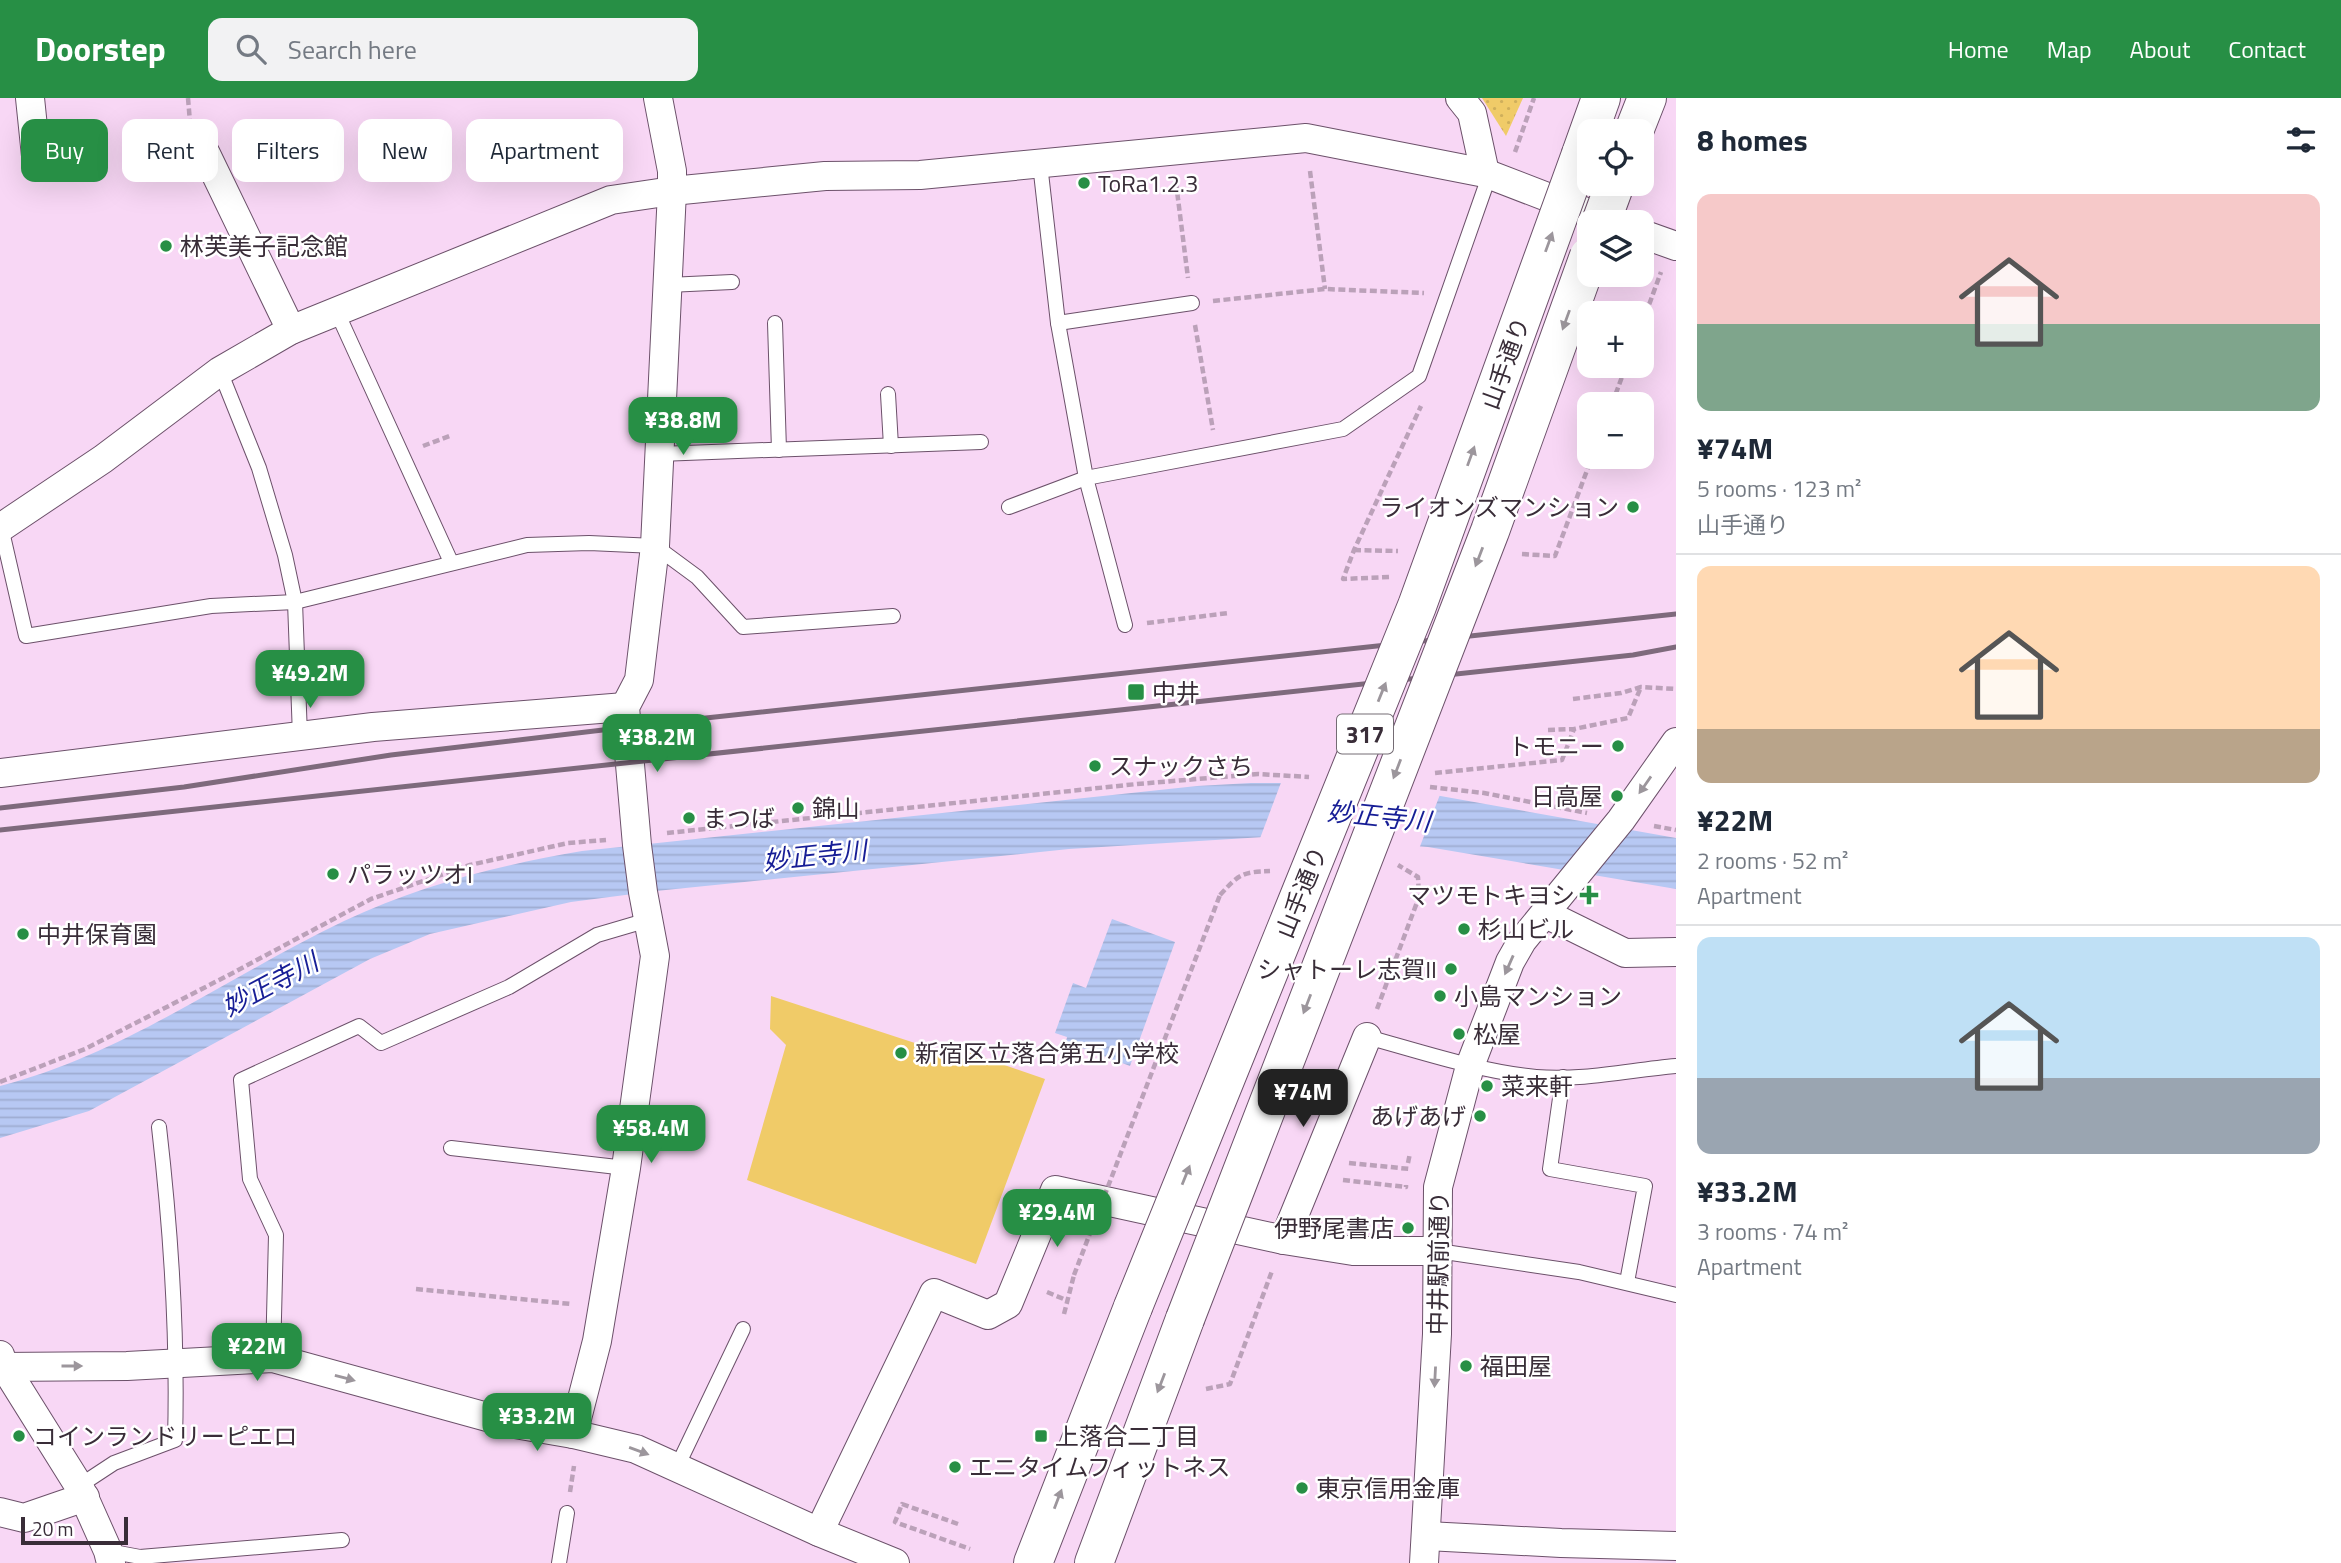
<!DOCTYPE html>
<meta charset="utf-8">
<style>
body{margin:0;font-family:"Titillium Web","Noto Sans JP",sans-serif;background:#f2f2f3;color:#1f2937;height:100vh;display:flex;flex-direction:column;font-size:26px;white-space:nowrap}
*{box-sizing:border-box;margin:0}
p{font-size:23px;color:#747a83}
.icon{flex:none;width:38px;height:38px;fill:none;stroke:currentColor;stroke-width:2;stroke-linecap:round;stroke-linejoin:round}
.map{position:relative;flex:1;overflow:hidden}
.details{display:flex;flex-direction:column;background:#fff;width:665px}
.details>*{flex:none}
.hud{position:absolute;left:21px;top:21px;width:665px;height:63px;display:flex;gap:14px}
.tools{position:absolute;left:1577px;top:21px;display:grid;gap:14px}
.tools a{display:grid;place-items:center;width:77px;height:77px;border-radius:14px;background:#fff;box-shadow:0 7px 28px #0002;font-size:35px}
.scale{position:absolute;left:21px;bottom:18px;width:107px;box-sizing:border-box;padding-left:7px;border:4px solid #392d38;border-top:0;font-size:19px;line-height:24px;white-space:nowrap;color:#392d38;-webkit-text-stroke:5px #fff;paint-order:stroke}
.price{position:absolute;translate:-50% -60px;padding:0 16px;border-radius:14px;background:#278f45;color:#fff;font-size:23px;line-height:46px;filter:drop-shadow(0 2px 4px #0008)}
.price::after{content:'';position:absolute;left:50%;top:42px;width:21px;height:16px;margin-left:-10px;background:inherit;clip-path:polygon(0 0,100% 0,50% 100%)}
.price.on{background:#222;color:#fff}
ul{padding:0;list-style:none}
li{display:grid;align-content:center;gap:14px;height:371px;padding:0 21px}
li+li{border-top:2px solid #e0e1e3}
li span{display:grid;place-items:center;height:217px;border-radius:14px;color:#555}
li>.icon{margin-inline-start:auto}
span .icon{width:126px;height:126px;fill:#fffc;stroke-width:1}
li b{font-size:30px}
h2{display:flex;justify-content:space-between;align-items:center;height:84px;padding:0 21px;font-size:30px}
.tag{padding:0 24px;border-radius:14px;background:#fff;box-shadow:0 7px 28px #0002;font-size:24px;line-height:63px}
.tag.on{background:#278f45;color:#fff}
header{display:flex;align-items:center;gap:42px;box-sizing:border-box;height:98px;padding:0 35px;background:#278f45;color:#fff}
header strong{font-size:33px}
nav{display:flex;gap:38px;margin-inline-start:auto;font-size:24px}
.search{width:490px;height:63px;background:#f2f2f3;display:flex;align-items:center;gap:18px;box-sizing:border-box;padding:0 24px;border-radius:14px;color:#747a83;font-size:26px}
main{display:flex;flex:1;min-height:0}
.map>svg:first-child{display:block}
</style>
<header>
<strong>Doorstep</strong>
<div class="search"><svg class="icon" aria-label="search" viewBox="0 0 24 24"><circle cx="10" cy="10" r="6"/><path d="M15 15l6 6"/></svg>Search here</div>
<nav><a>Home</a><a>Map</a><a>About</a><a>Contact</a></nav>
</header>
<main>
<div class="map">
<svg width="1676" height="1465" viewBox="0 0 1676 1465">
<defs>
<pattern id="grass-dots" width="8" height="8" patternUnits="userSpaceOnUse" patternTransform="scale(1.75)"><rect width="8" height="8" fill="#f0cb68"/><path d="M2 2h.1M6 6h.1" fill="none" stroke="#cfaf5b" stroke-width="1.8" stroke-linecap="round"/></pattern>
<pattern id="water-rules" width="6" height="5" patternUnits="userSpaceOnUse" patternTransform="scale(1.75)"><rect width="6" height="5" fill="#b7c8f3"/><path d="M0 2.5h6" fill="none" stroke="#9eacd1"/></pattern>
</defs>
<rect width="100%" height="100%" fill="#f8d7f5"/>
<polygon fill="url(#grass-dots)" points="1482,0 1523,0 1506,38"/>
<polygon fill="#f0cb68" points="771,898 967,962 970,955 1045,981 976,1166 747,1082 786,947 770,931"/>
<g fill="url(#water-rules)">
<path d="M 1251,685 L 1297,685 L 1418,694 L 1676,740 L 1676,791 L 1428,749 L 1281,738 L 1069,751 L 656,793 L 571,804 L 430,836 L 370,861 L 89,1013 L 0,1040 L 0,988 C 125,956 229,878 344,823 C 420,787 500,767 582,753 L 1197,688 Z"/>
<polygon points="1112,821 1175,844 1130,968 1066,944 1067,939 1055,935 1073,885 1086,890"/>
</g>
<polygon fill="#f8d7f5" points="1282,682 1327,683 1441,694 1419,751 1281,742 1259,743"/>
<g fill="none" stroke-linecap="round" stroke-linejoin="round">
<defs>
<g id="service">
<polyline points="1040,66 1058,225 1086,380 1125,527"/>
<polyline points="668,187 732,184"/>
<polyline points="336,212 451,464"/>
<polyline points="775,225 779,352"/>
<polyline points="1058,225 1192,205"/>
<polyline points="220,273 259,370 285,457 295,504 300,638"/>
<polyline points="888,296 891,348"/>
<polyline points="659,356 981,344"/>
<polyline points="1009,409 1086,380 1343,331 1419,278 1486,87 1485,75"/>
<polyline points="1,429 26,538 211,508 295,504 527,447 589,445 655,448 697,479 743,529 893,518"/>
<path d="M 1367,939 C 1422,954 1478,973 1536,979 C 1582,983 1630,972 1676,968"/>
<polyline points="1563,979 1550,1071 1645,1088 1627,1184"/>
<polyline points="451,1050 626,1070"/>
<polyline points="1438,1153 1579,1174 1676,1197"/>
<polyline points="273,1260 276,1137 250,1081 241,982 359,928 381,945 509,889 597,837 648,822"/>
<polyline points="677,1369 743,1231"/>
<path d="M 79,1388 L 114,1365 L 175,1342 C 178,1237 171,1133 159,1029"/>
<polyline points="108,1453 140,1459 342,1442"/>
<polyline points="559,1465 567,1415"/>
</g>
<g id="minor">
<polyline points="30,0 36,58"/>
<polyline points="1460,0 1472,15 1485,75"/>
<polyline points="206,56 291,232"/>
<polyline points="1642,136 1676,148"/>
<polyline points="0,430 103,361 220,273 291,232 611,102 672,93 825,78 920,77 1306,40 1485,75 1612,124"/>
<polyline points="0,675 373,629 625,609"/>
<polyline points="1546,816 1625,855 1676,854"/>
<polyline points="1284,1142 1367,939"/>
<polyline points="0,1257 4,1268 79,1388 108,1453 111,1465"/>
<polyline points="0,1269 127,1268 273,1260 509,1325 573,1336 636,1351 819,1434 895,1465"/>
<polyline points="573,1336 597,1243 626,1070 655,858 643,794 637,747 625,609 639,582 655,448 672,93 672,73 658,0"/>
<polyline points="0,1414 24,1420 85,1399"/>
<polyline points="819,1434 934,1195 988,1217 1008,1206 1055,1092 1284,1142 1353,1153 1438,1153"/>
<polyline points="1427,1438 1561,1445 1676,1448"/>
<polyline points="1424,1465 1437,1236 1438,1089 1470,968 1510,864 1522,843 1621,722 1676,644"/>
</g>
<g id="primary">
<polyline points="1634,33 1647,0"/>
<polyline points="1581,56 1601,0"/>
<polyline points="1033,1465 1133,1209"/>
<polyline points="1094,1465 1185,1221"/>
</g>
</defs>
<use href="#service" stroke="#6c516a" stroke-width="16"/>
<use href="#minor" stroke="#6c516a" stroke-width="30"/>
<use href="#primary" stroke="#6c516a" stroke-width="40"/>
<g stroke="#bba1b9" stroke-width="4.5" stroke-dasharray="7 3.5" stroke-linecap="butt">
<polyline points="188,0 190,24 193,30"/>
<polyline points="1515,54 1534,0"/>
<polyline points="1310,73 1325,191"/>
<polyline points="1176,85 1188,180"/>
<polyline points="1213,203 1325,191 1424,195"/>
<polyline points="1642,226 1661,174"/>
<polyline points="1195,227 1213,332"/>
<polyline points="1612,306 1626,268"/>
<polyline points="423,348 452,337"/>
<polyline points="1354,452 1398,453"/>
<polyline points="1522,456 1555,458 1592,359"/>
<polyline points="1389,479 1343,481 1354,452 1421,308"/>
<polyline points="1147,525 1229,515"/>
<polyline points="1573,601 1621,595 1641,589 1676,591"/>
<polyline points="1548,632 1574,631 1628,620 1641,589"/>
<polyline points="1435,675 1562,662 1574,631"/>
<polyline points="1430,689 1484,695 1587,715"/>
<polyline points="1654,728 1676,732"/>
<polyline points="667,735 1137,686 1258,676 1309,679"/>
<path d="M 1220,797 C 1239,776 1242,774 1270,773"/>
<polyline points="1377,911 1419,799 1418,779 1398,767"/>
<polyline points="0,984 85,951 227,878 371,801 470,767 568,745 606,742"/>
<polyline points="1349,1065 1410,1071"/>
<polyline points="1408,1065 1410,1055"/>
<polyline points="1343,1082 1406,1089 1406,1087"/>
<polyline points="416,1191 571,1206"/>
<polyline points="1047,1194 1066,1202"/>
<polyline points="1064,1216 1074,1177"/>
<polyline points="1206,1291 1230,1286 1272,1173"/>
<polyline points="570,1394 574,1368"/>
<polyline points="958,1426 902,1406 895,1424 970,1451"/>
</g>
<use href="#service" stroke="#fff" stroke-width="14"/>
<use href="#minor" stroke="#fff" stroke-width="28"/>
<use href="#primary" stroke="#fff" stroke-width="38"/>
<g stroke="#7e6a7c" stroke-width="5">
<polyline points="0,710 184,689 391,657 687,622 1676,516"/>
<polyline points="0,732 1633,557 1676,549"/>
</g>
<defs>
<g id="primary-bridge">
<polyline points="1601,124 1615,86"/>
<polyline points="1133,1209 1417,508 1581,56"/>
<polyline points="1185,1221 1490,433 1589,158"/>
</g>
</defs>
<use href="#primary-bridge" stroke="#6c516a" stroke-width="40" stroke-linecap="butt"/>
<polyline stroke="#bba1b9" stroke-width="4.5" stroke-dasharray="7 3.5" stroke-linecap="butt" points="1074,1177 1220,797"/>
<use href="#primary-bridge" stroke="#fff" stroke-width="38"/>
</g>
<defs><path id="oneway-solid" d="M-6-.8H1V-3.2L6.5 0L1 3.2V.8H-6Z" transform="scale(1.75)"/></defs>
<g fill="#9c969c">
<use href="#oneway-solid" transform="translate(1549 144) rotate(-70)"/>
<use href="#oneway-solid" transform="translate(1566 222) rotate(110)"/>
<use href="#oneway-solid" transform="translate(1471 358) rotate(-70)"/>
<use href="#oneway-solid" transform="translate(1479 459) rotate(111)"/>
<use href="#oneway-solid" transform="translate(1382 594) rotate(-68)"/>
<use href="#oneway-solid" transform="translate(1397 671) rotate(111)"/>
<use href="#oneway-solid" transform="translate(1645 687) rotate(125)"/>
<use href="#oneway-solid" transform="translate(1509 867) rotate(114)"/>
<use href="#oneway-solid" transform="translate(1307 906) rotate(111)"/>
<use href="#oneway-solid" transform="translate(1186 1077) rotate(-68)"/>
<use href="#oneway-solid" transform="translate(72 1268)"/>
<use href="#oneway-solid" transform="translate(1435 1279) rotate(93)"/>
<use href="#oneway-solid" transform="translate(345 1280) rotate(15)"/>
<use href="#oneway-solid" transform="translate(1161 1285) rotate(111)"/>
<use href="#oneway-solid" transform="translate(639 1353) rotate(20)"/>
<use href="#oneway-solid" transform="translate(1058 1401) rotate(-69)"/>
</g>
<g fill="#278f45" stroke="#fff" stroke-width="2.5">
<circle cx="1084" cy="85" r="7"/>
<circle cx="166" cy="148" r="7"/>
<circle cx="1633" cy="409" r="7"/>
<rect x="1127" y="585" width="18" height="18" rx="3.5"/>
<circle cx="1618" cy="648" r="7"/>
<circle cx="1095" cy="668" r="7"/>
<circle cx="1617" cy="698" r="7"/>
<circle cx="798" cy="710" r="7"/>
<circle cx="689" cy="720" r="7"/>
<circle cx="333" cy="776" r="7"/>
<path d="M1585.5 786.5h7v7h7v7h-7v7h-7v-7h-7v-7h7z"/>
<circle cx="1464" cy="831" r="7"/>
<circle cx="23" cy="836" r="7"/>
<circle cx="1451" cy="871" r="7"/>
<circle cx="1440" cy="898" r="7"/>
<circle cx="1459" cy="936" r="7"/>
<circle cx="901" cy="955" r="7"/>
<circle cx="1487" cy="988" r="7"/>
<circle cx="1480" cy="1018" r="7"/>
<circle cx="1408" cy="1130" r="7"/>
<circle cx="1466" cy="1268" r="7"/>
<circle cx="19" cy="1338" r="7"/>
<rect x="1034" y="1331" width="14" height="14" rx="3.5"/>
<circle cx="955" cy="1369" r="7"/>
<circle cx="1302" cy="1390" r="7"/>
</g>
<g text-anchor="middle" dominant-baseline="central" stroke-width="5" stroke-linejoin="round" paint-order="stroke">
<rect fill="#fff" stroke="#746c74" stroke-width="2" x="1337" y="616.5" width="56" height="39" rx="5"/>
<g font-size="23" font-weight="bold" fill="#392d38">
<text x="1365" y="636">317</text>
</g>
<g font-size="24" fill="#392d38" stroke="#fff" text-anchor="start">
<text x="1098" y="85">ToRa1.2.3</text>
<text x="180" y="148">林芙美子記念館</text>
<text x="1619" y="409" text-anchor="end">ライオンズマンション</text>
<text x="1152" y="594">中井</text>
<text x="1604" y="648" text-anchor="end">トモニー</text>
<text x="1109" y="668">スナックさち</text>
<text x="1603" y="698" text-anchor="end">日高屋</text>
<text x="812" y="710">錦山</text>
<text x="703" y="720">まつば</text>
<text x="347" y="776">パラッツオI</text>
<text x="1575" y="797" text-anchor="end">マツモトキヨシ</text>
<text x="1478" y="831">杉山ビル</text>
<text x="37" y="836">中井保育園</text>
<text x="1437" y="871" text-anchor="end">シャトーレ志賀II</text>
<text x="1454" y="898">小島マンション</text>
<text x="1473" y="936">松屋</text>
<text x="915" y="955">新宿区立落合第五小学校</text>
<text x="1501" y="988">菜来軒</text>
<text x="1466" y="1018" text-anchor="end">あげあげ</text>
<text x="1394" y="1130" text-anchor="end">伊野尾書店</text>
<text x="1480" y="1268">福田屋</text>
<text x="33" y="1338">コインランドリーピエロ</text>
<text x="1055" y="1338">上落合二丁目</text>
<text x="969" y="1369">エニタイムフィットネス</text>
<text x="1316" y="1390">東京信用金庫</text>
</g>
<g font-size="24" fill="#392d38" stroke="#fff">
<text transform="translate(1505 265) rotate(-70)">山手通り</text>
<text transform="translate(1301 794) rotate(-68)">山手通り</text>
<text transform="translate(1438 1165) rotate(-89)">中井駅前通り</text>
</g>
<g font-size="26" font-style="italic" fill="#171e96" stroke="#fff">
<text transform="translate(1379 718) rotate(6)">妙正寺川</text>
<text transform="translate(815 757) rotate(-6)">妙正寺川</text>
<text transform="translate(270 886) rotate(-28)">妙正寺川</text>
</g>
</g>
</svg>
<div class="tools">
<a><svg class="icon" aria-label="locate" viewBox="0 0 24 24"><circle cx="12" cy="12" r="6"/><path d="M12 2v4M12 18v4M2 12h4M18 12h4"/></svg></a>
<a><svg class="icon" aria-label="layers" viewBox="0 0 24 24"><path d="M12 4l9 5-9 5-9-5zM3 14l9 5 9-5"/></svg></a>
<a>+</a>
<a>−</a>
</div>
<div class="scale">20 m</div>
<b class="price" style="left:683px;top:359px">¥38.8M</b>
<b class="price" style="left:310px;top:612px">¥49.2M</b>
<b class="price" style="left:657px;top:676px">¥38.2M</b>
<b class="price on" style="left:1303px;top:1031px">¥74M</b>
<b class="price" style="left:651px;top:1067px">¥58.4M</b>
<b class="price" style="left:1057px;top:1151px">¥29.4M</b>
<b class="price" style="left:257px;top:1285px">¥22M</b>
<b class="price" style="left:537px;top:1355px">¥33.2M</b>
<div class="hud">
<a class="tag on">Buy</a>
<a class="tag">Rent</a>
<a class="tag">Filters</a>
<a class="tag">New</a>
<a class="tag">Apartment</a>
</div>
</div>
<section class="details">
<h2>8 homes<svg class="icon" aria-label="filters" viewBox="0 0 24 24"><path d="M4 7h16M4 17h16"/><circle cx="9" cy="7" r="2"/><circle cx="15" cy="17" r="2"/></svg></h2>
<ul>
<li><span style="background:linear-gradient(#f6c9c9 60%,#7fa58c 0)"><svg class="icon" aria-label="home" viewBox="0 0 24 24"><path d="M3 11l9-7 9 7M6 9v11h12V9"/></svg></span><div><b>¥74M</b><p>5 rooms · 123 m²</p><p>山手通り</p></div></li>
<li><span style="background:linear-gradient(#ffd9b3 75%,#b9a48a 0)"><svg class="icon" aria-label="home" viewBox="0 0 24 24"><path d="M3 11l9-7 9 7M6 9v11h12V9"/></svg></span><div><b>¥22M</b><p>2 rooms · 52 m²</p><p>Apartment</p></div></li>
<li><span style="background:linear-gradient(#bfe0f5 65%,#9aa5b1 0)"><svg class="icon" aria-label="home" viewBox="0 0 24 24"><path d="M3 11l9-7 9 7M6 9v11h12V9"/></svg></span><div><b>¥33.2M</b><p>3 rooms · 74 m²</p><p>Apartment</p></div></li>
</ul>
</section>
</main>
